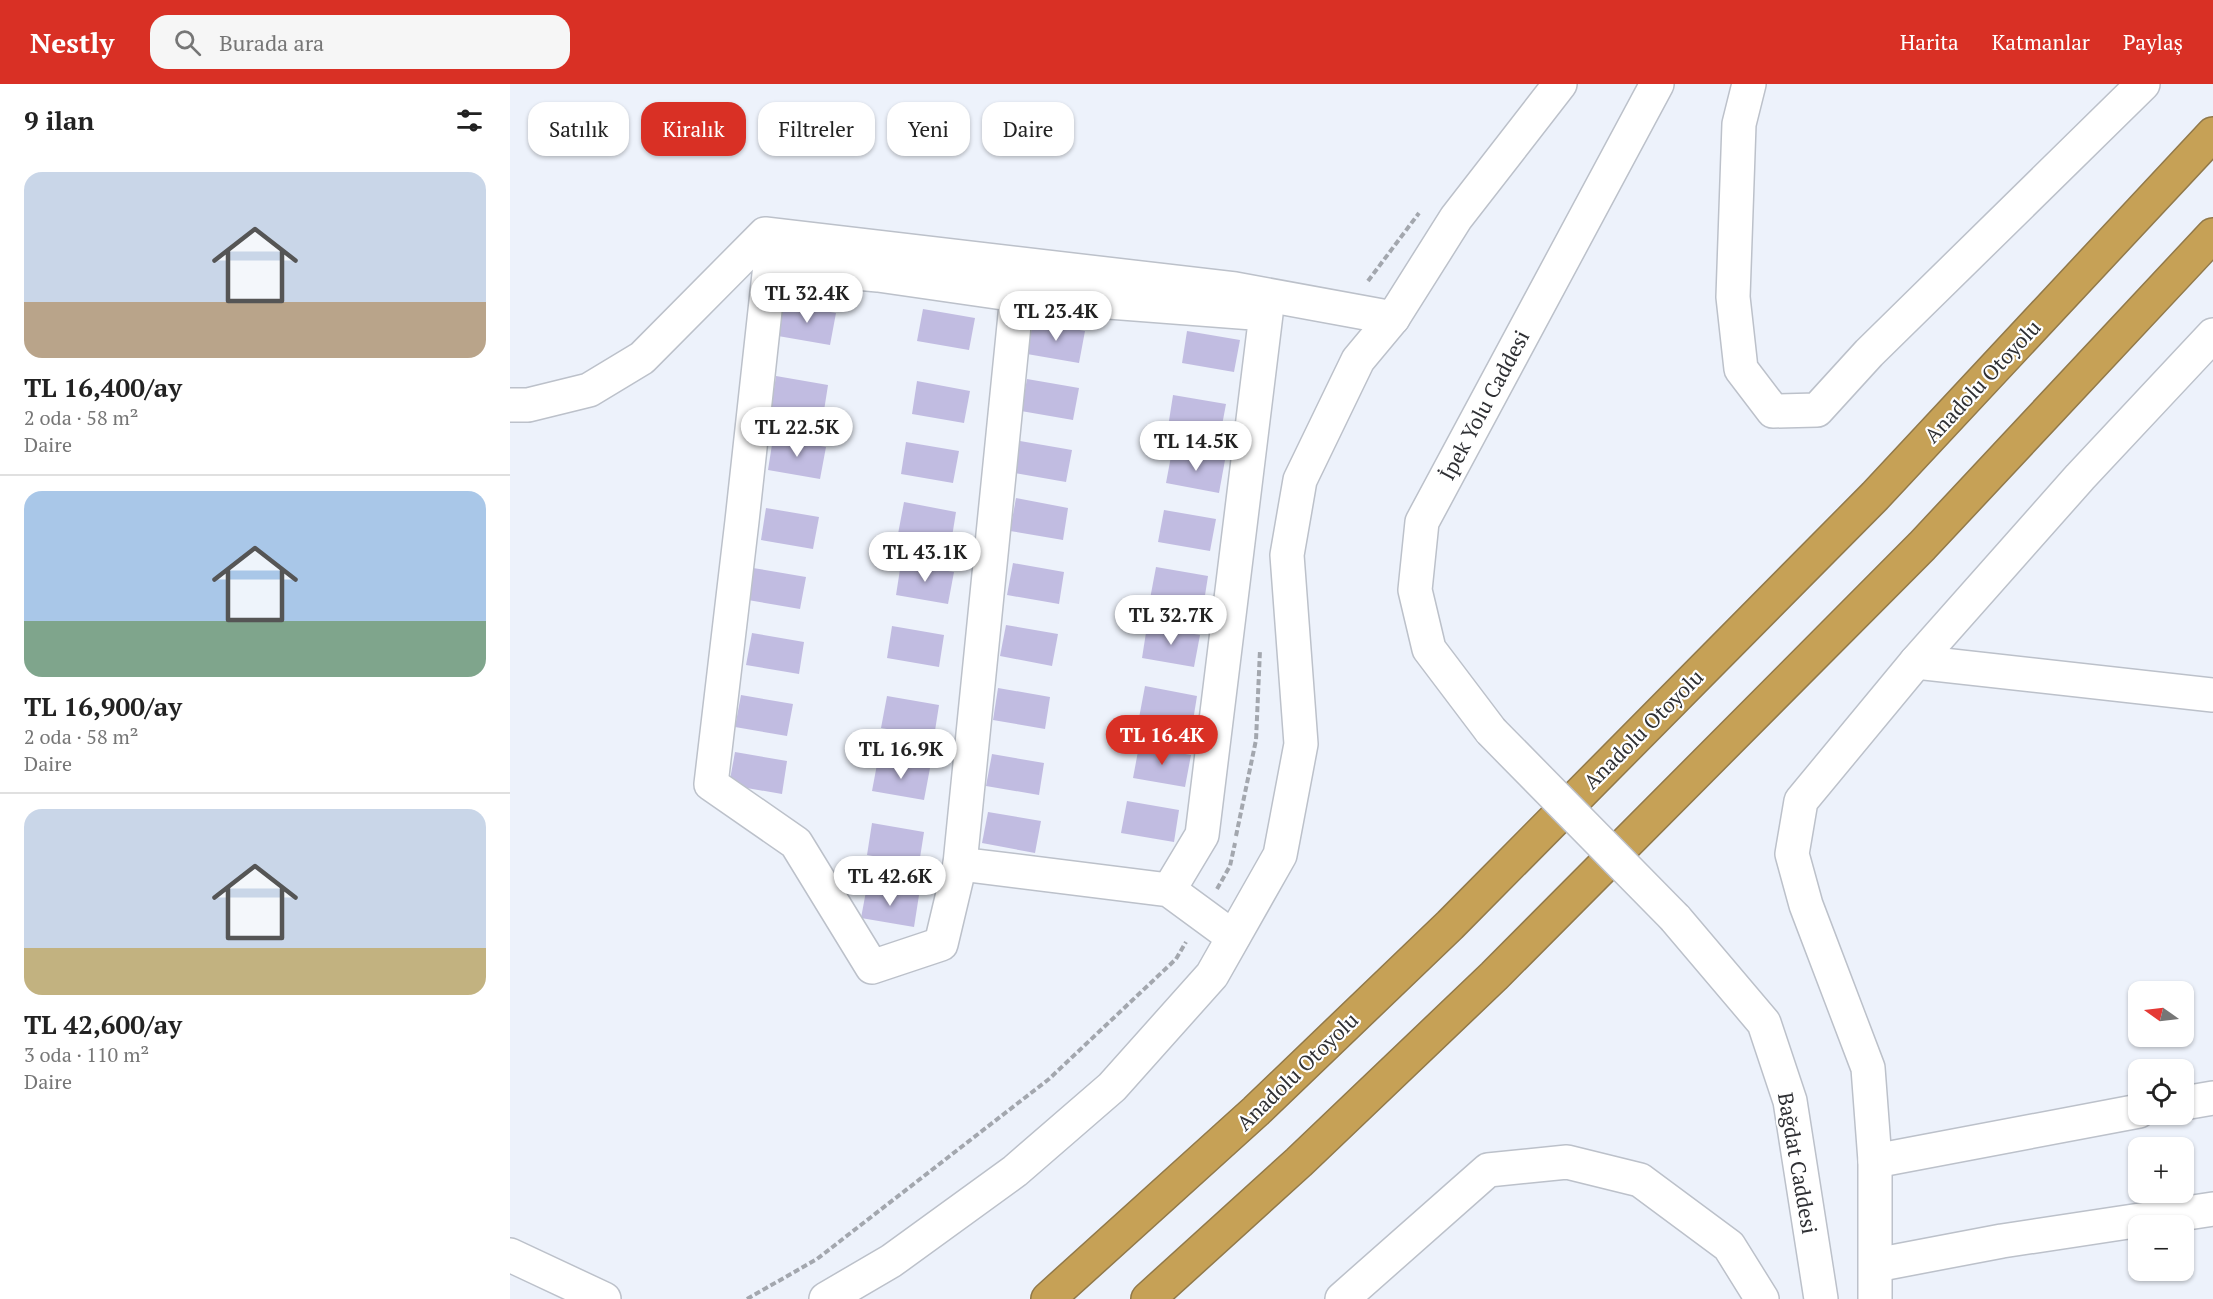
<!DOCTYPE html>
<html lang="tr">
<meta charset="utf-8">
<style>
body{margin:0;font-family:"PT Serif",serif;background:#f6f6f6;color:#222;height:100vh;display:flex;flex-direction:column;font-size:22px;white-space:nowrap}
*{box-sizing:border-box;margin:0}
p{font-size:20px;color:#767676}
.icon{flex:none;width:33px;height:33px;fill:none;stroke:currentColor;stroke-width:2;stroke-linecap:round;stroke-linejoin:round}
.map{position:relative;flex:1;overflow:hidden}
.panel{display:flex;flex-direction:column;background:#fff;width:510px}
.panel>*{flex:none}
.hud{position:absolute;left:18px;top:18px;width:570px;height:54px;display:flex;gap:12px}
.needle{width:39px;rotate:284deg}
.fabs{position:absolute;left:1618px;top:897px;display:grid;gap:12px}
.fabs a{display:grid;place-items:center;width:66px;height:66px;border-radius:12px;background:#fff;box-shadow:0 2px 4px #0004;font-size:30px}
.price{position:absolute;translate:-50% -51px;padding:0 14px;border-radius:21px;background:#fff;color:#222;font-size:20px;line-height:39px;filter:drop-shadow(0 2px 3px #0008)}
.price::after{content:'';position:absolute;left:50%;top:36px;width:18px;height:14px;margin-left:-9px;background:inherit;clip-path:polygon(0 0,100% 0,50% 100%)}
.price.current{background:#d93025;color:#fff}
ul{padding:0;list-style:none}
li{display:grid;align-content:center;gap:12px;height:318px;padding:0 24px}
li+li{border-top:2px solid #e0e0e0}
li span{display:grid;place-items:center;height:186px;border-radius:18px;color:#555}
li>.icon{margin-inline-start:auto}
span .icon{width:108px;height:108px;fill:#fffc;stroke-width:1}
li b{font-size:26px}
h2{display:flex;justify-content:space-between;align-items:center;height:72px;padding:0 24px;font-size:26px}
.chip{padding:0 21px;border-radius:18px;background:#fff;box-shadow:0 2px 4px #0004;font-size:21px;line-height:54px}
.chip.current{background:#d93025;color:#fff}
header{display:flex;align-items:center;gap:36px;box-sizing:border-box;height:84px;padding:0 30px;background:#d93025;color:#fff}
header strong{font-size:28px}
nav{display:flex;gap:33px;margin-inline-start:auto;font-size:21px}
.search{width:420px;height:54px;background:#f6f6f6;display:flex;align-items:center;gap:15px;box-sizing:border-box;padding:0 21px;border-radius:18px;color:#767676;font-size:22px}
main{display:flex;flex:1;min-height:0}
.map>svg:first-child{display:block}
</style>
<header>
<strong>Nestly</strong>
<div class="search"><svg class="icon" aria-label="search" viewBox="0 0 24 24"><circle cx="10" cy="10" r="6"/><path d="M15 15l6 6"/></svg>Burada ara</div>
<nav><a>Harita</a><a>Katmanlar</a><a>Paylaş</a></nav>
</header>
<main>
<section class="panel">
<h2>9 ilan<svg class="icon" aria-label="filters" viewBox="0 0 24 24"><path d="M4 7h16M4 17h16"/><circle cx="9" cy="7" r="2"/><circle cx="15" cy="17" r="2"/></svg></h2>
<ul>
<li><span style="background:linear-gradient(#c9d6e8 70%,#b9a48a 0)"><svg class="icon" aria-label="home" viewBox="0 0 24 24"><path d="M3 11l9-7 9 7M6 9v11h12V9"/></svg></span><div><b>TL 16,400/ay</b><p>2 oda · 58 m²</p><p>Daire</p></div></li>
<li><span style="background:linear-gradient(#a9c7e8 70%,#7fa58c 0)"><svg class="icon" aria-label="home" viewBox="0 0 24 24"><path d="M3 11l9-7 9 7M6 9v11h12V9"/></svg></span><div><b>TL 16,900/ay</b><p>2 oda · 58 m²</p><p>Daire</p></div></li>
<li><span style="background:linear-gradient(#c9d6e8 75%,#c2b280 0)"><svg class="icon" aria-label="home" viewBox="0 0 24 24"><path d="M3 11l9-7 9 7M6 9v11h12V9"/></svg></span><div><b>TL 42,600/ay</b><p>3 oda · 110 m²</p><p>Daire</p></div></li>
</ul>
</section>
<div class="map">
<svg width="1703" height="1215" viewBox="0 0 1703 1215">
<rect width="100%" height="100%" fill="#edf2fb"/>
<g fill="#c1bce1">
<polygon points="274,220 326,229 320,261 268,252"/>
<polygon points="413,225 465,234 459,266 407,257"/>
<polygon points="523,238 575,247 569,279 517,270"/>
<polygon points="677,247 730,256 724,288 672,279"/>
<polygon points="266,292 318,301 313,333 261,324"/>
<polygon points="517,295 569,304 563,336 511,327"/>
<polygon points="407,297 460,307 454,339 402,330"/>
<polygon points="663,311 716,320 710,352 658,343"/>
<polygon points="263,354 316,363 310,395 258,386"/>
<polygon points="510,357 562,366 556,398 504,389"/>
<polygon points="396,358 449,367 443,399 391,390"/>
<polygon points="662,367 715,376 709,409 656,399"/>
<polygon points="506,414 558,424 553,456 500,447"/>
<polygon points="394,418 446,428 441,459 388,450"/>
<polygon points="256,424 309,433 303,465 251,456"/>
<polygon points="654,426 706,435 700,467 648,458"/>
<polygon points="391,479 444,488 438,520 386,511"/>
<polygon points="503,479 554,488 549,520 497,511"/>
<polygon points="646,483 698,492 693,524 640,515"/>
<polygon points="243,484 296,493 290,525 238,516"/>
<polygon points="496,541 548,550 542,582 490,572"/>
<polygon points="382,542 434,551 429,583 377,574"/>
<polygon points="637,542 690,551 684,583 632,574"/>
<polygon points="242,549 294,558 289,590 236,581"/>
<polygon points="635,602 687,612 682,643 629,634"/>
<polygon points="488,604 540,613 535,645 483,636"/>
<polygon points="231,611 283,620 277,652 225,643"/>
<polygon points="377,612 429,621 424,653 371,644"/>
<polygon points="629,662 681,671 675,703 623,694"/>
<polygon points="225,668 277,677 272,710 219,701"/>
<polygon points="482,670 534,679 529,711 476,702"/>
<polygon points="368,675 420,684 414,716 362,707"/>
<polygon points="617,717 669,726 664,758 611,749"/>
<polygon points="478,728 531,737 525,769 472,759"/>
<polygon points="362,739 414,748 409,780 357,771"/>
<polygon points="357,802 409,811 404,843 351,834"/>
</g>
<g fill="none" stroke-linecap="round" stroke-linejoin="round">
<defs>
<g id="minor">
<polyline points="1239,0 1229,40 1223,213 1231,285 1263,327 1307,326 1359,269 1633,0"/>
<polyline points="0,321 18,321 79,306 132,274 255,150 725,205 883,234"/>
<polyline points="1406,578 1703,611"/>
<polyline points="981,647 919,565 905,506 912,438 1147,0"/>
<polyline points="450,780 431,860 362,883 286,759 201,700 232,437 260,181 368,191 507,211"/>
<polyline points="659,806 692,751 756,230 507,211 450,780 659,806 723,853"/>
<polyline points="1165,834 1254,939 1280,1017 1311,1215"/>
<polyline points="1674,1019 1703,1014"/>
<polyline points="1365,1077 1629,1027"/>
<polyline points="0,1171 94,1215"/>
<polyline points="1366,1181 1492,1157 1703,1125"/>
<polyline points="316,1215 381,1177 505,1087 602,1003 702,891 770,771 791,660 777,471 790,396 848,276 883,234 946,134 1050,0"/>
<polyline points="832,1215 978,1086 1057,1078 1130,1096 1219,1162 1252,1215"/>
<polyline points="1365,1215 1365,1077 1358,984 1296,821 1282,770 1291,717 1406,578 1570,393 1703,251"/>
</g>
<g id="highway">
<polyline points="538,1215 746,1027 940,841 1365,412 1703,50"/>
<polyline points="638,1215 789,1078 984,892 1412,462 1703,151"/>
</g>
</defs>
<use href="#minor" stroke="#bcc1ca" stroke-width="36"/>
<use href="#highway" stroke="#91794a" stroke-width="36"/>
<g stroke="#a3a7ae" stroke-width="4" stroke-dasharray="6 3" stroke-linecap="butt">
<polyline points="858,197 909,129"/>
<polyline points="726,752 746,656 750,566"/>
<polyline points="707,805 720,782 725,759"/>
<polyline points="237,1215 307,1175 539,995 666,875 676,858"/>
</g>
<use href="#minor" stroke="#fff" stroke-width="33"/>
<use href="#highway" stroke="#c6a156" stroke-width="33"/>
<defs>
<polyline id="minor-bridge" points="981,647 1165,834"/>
</defs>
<use href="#minor-bridge" stroke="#bcc1ca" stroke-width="36" stroke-linecap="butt"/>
<use href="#minor-bridge" stroke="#fff" stroke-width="33"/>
</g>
<g text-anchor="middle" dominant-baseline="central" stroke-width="4.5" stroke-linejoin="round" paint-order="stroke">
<g font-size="21" fill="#2f3034" stroke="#fff">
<text transform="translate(1472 297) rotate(-47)">Anadolu Otoyolu</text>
<text transform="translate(974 321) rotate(-62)">İpek Yolu Caddesi</text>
<text transform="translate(1133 645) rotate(-45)">Anadolu Otoyolu</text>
<text transform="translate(787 987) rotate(-44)">Anadolu Otoyolu</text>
<text transform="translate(1288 1079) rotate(80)">Bağdat Caddesi</text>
</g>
</g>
</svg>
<div class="fabs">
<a><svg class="needle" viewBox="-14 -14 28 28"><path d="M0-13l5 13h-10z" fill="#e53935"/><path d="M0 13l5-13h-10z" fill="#767676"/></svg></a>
<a><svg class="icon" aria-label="locate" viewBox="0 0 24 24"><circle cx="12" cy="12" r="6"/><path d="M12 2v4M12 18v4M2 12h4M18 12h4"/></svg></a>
<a>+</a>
<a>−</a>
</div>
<b class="price" style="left:297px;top:240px">TL 32.4K</b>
<b class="price" style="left:546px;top:258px">TL 23.4K</b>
<b class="price" style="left:287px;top:374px">TL 22.5K</b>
<b class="price" style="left:686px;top:388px">TL 14.5K</b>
<b class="price" style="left:415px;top:499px">TL 43.1K</b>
<b class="price" style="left:661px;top:562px">TL 32.7K</b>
<b class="price current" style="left:652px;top:682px">TL 16.4K</b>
<b class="price" style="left:391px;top:696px">TL 16.9K</b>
<b class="price" style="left:380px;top:823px">TL 42.6K</b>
<div class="hud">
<a class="chip">Satılık</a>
<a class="chip current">Kiralık</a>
<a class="chip">Filtreler</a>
<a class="chip">Yeni</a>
<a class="chip">Daire</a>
</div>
</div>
</main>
